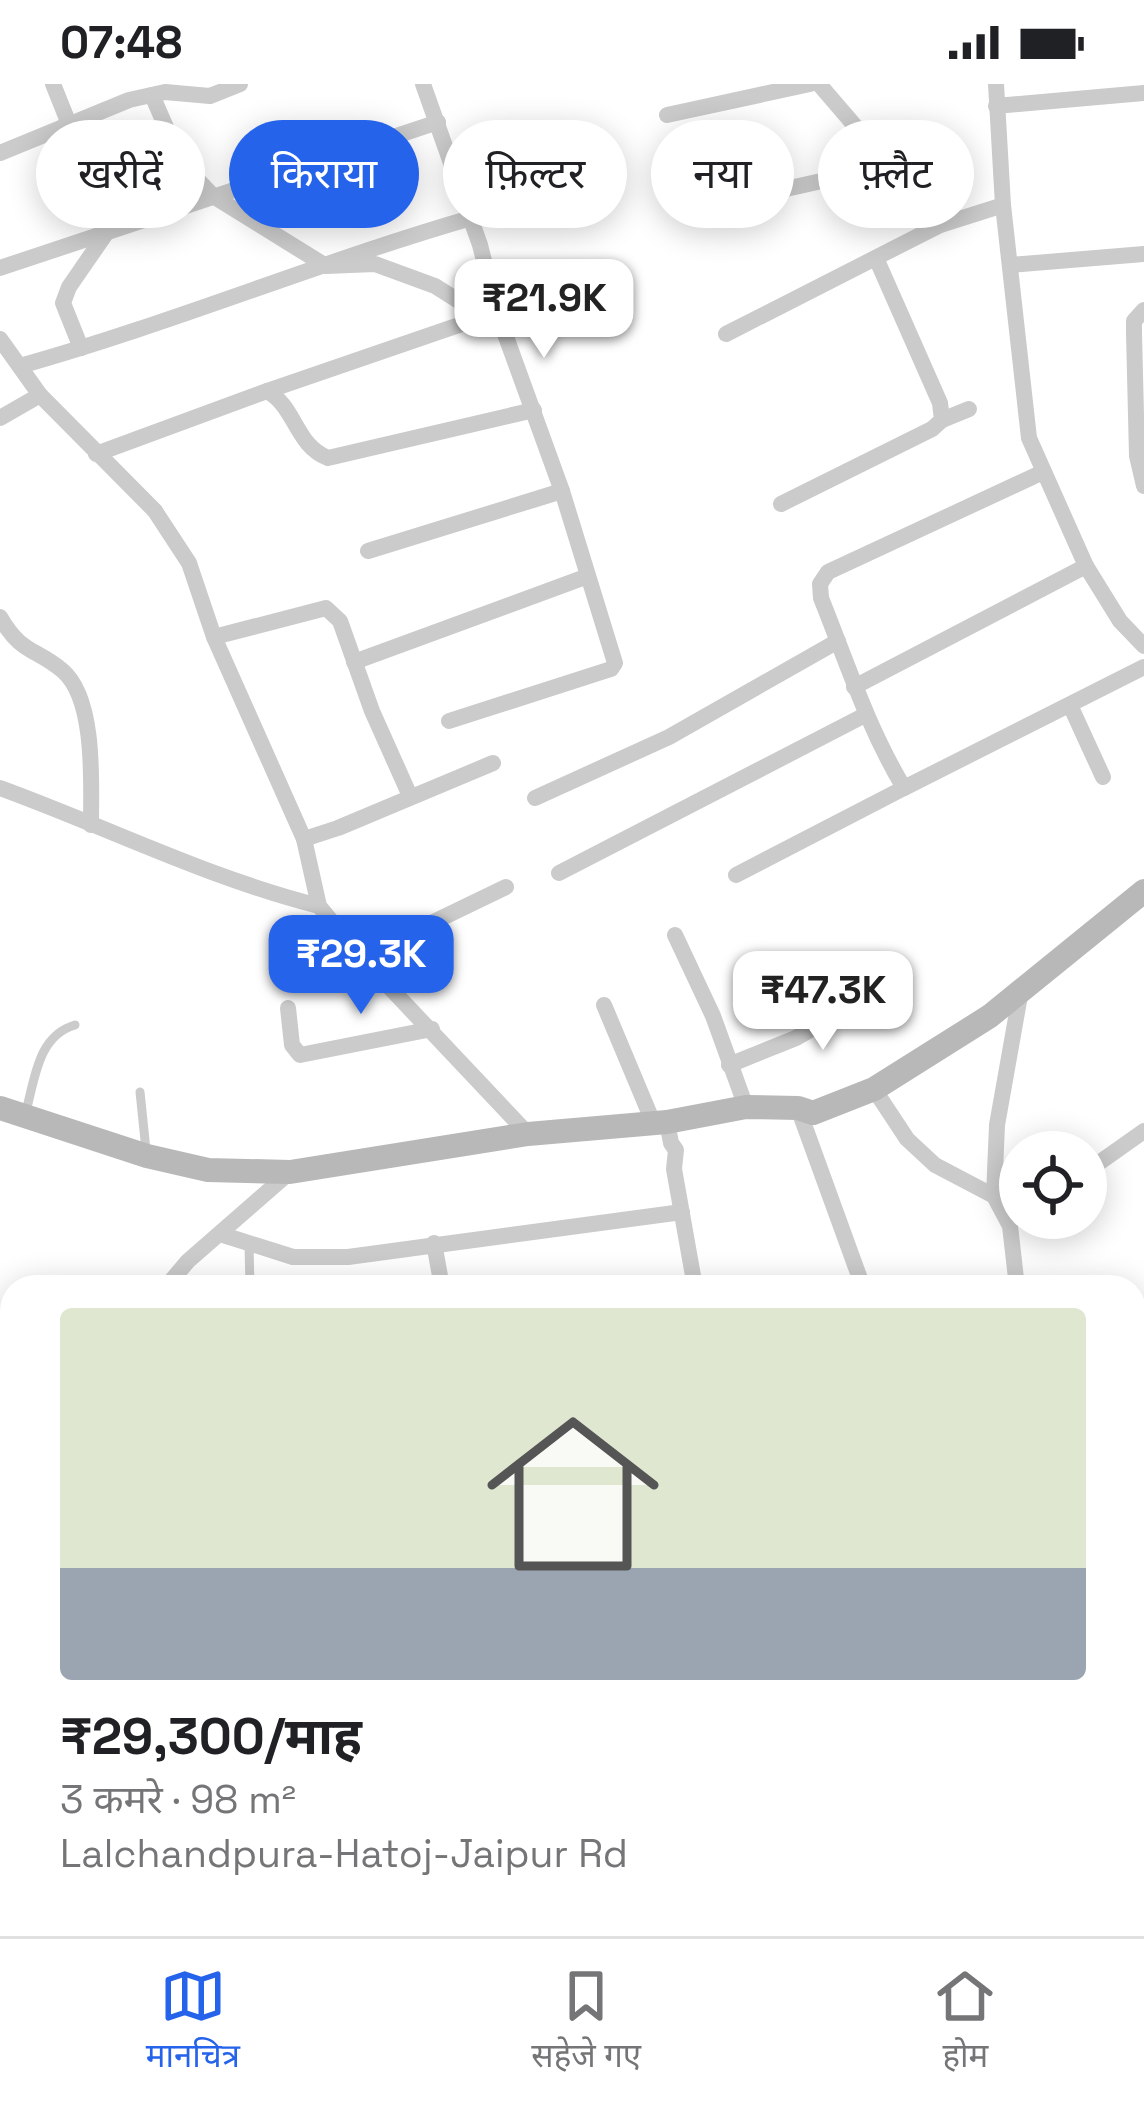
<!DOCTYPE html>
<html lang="hi">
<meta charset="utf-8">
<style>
body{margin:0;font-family:"Space Grotesk","Noto Sans Devanagari",sans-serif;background:#f6f6f6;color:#202124;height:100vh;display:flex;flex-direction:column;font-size:45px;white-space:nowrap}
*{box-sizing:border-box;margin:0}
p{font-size:39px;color:#757577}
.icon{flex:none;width:66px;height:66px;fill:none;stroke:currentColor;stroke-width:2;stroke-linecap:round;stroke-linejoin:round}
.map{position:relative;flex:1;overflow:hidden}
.drawer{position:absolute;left:0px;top:1191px;width:1146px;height:663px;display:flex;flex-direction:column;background:#fff;border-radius:36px 36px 0 0;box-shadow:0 6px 30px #0003}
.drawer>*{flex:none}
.hud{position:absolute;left:36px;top:36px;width:1074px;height:108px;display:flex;gap:24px}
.tools{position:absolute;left:999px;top:1047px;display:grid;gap:24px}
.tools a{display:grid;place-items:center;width:108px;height:108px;border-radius:50%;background:#fff;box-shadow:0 6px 30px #0003;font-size:60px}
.price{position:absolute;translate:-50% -102px;padding:0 27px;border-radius:24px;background:#fff;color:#222;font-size:39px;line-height:78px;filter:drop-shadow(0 3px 6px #0008)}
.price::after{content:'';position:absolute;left:50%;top:72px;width:36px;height:27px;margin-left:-18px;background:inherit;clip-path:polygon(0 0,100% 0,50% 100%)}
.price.current{background:#2563eb;color:#fff}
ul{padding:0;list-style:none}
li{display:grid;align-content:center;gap:24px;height:636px;padding:0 60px}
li+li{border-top:3px solid #e0e0e0}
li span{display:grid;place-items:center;height:372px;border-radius:12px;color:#555}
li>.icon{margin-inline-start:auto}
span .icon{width:216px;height:216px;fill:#fffc;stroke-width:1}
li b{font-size:51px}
.pill{padding:0 42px;border-radius:54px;background:#fff;box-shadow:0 6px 30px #0003;font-size:42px;line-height:108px}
.pill.current{background:#2563eb;color:#fff}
.status{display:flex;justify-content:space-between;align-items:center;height:84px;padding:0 60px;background:#fff;direction:ltr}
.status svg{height:33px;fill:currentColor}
.tab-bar{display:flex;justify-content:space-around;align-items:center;height:168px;border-top:3px solid #e0e0e0;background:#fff;font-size:33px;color:#757577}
.tab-bar a{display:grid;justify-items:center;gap:6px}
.tab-bar .current{color:#2563eb}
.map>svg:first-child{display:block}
</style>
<div class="status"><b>07:48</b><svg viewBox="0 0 49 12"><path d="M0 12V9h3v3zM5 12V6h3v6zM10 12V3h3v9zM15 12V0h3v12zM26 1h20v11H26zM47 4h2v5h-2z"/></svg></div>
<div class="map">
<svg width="1144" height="1852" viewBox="0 0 1144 1852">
<rect width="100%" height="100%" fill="#fff"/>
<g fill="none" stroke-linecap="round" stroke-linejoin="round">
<g stroke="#cbcbcb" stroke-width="9">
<polyline points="140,1008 146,1066"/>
<path d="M 25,1031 C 35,996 37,952 75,941"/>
<polyline points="249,1161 250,1203"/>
</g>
<g stroke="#cbcbcb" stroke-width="16">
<polyline points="53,0 69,40"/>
<polyline points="423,0 480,161 497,228 562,407 615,579 611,585 449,637"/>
<polyline points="819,0 940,141"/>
<polyline points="996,0 1003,121 1029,354 1086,482 1120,537 1144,562"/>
<polyline points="152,11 181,78 213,112 326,182 375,180 435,202 484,233"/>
<polyline points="996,22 1144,9"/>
<polyline points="667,31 810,0"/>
<polyline points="0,69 61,44"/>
<polyline points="691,126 889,82"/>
<polyline points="1011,181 1144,170"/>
<polyline points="0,184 438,38"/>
<polyline points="1144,226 1134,237 1134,249 1137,372 1144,402"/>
<polyline points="726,250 940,141 1003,121"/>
<polyline points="0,255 40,311 155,427 189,479 214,553 304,755 319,822 361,873 528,1050"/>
<polyline points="81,264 63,219 69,203 107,148 61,44 129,16 165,8 210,12 240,0"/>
<path d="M 20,282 C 173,239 319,178 471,134"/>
<polyline points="267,307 491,230"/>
<polyline points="0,334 40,311"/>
<polyline points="942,336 969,325"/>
<path d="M 96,370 L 267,307 C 296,323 295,361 328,374 L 534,326"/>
<path d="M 1043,388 L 828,488 L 820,500 L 821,514 C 847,579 868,644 904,704 L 1144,583"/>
<polyline points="781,420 932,345 942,336 940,319 876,174"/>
<polyline points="368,467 562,407"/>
<path d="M 0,533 C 21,570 36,564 63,587 C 96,616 91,700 91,741"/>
<polyline points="214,553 326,524 340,537 372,627 410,712"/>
<polyline points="354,578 588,492"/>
<polyline points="854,603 1086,482"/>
<polyline points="1070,621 1103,693"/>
<path d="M 0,704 C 107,743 208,794 319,822"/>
<polyline points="535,714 669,653 838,557"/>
<polyline points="304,755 338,744 493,679"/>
<polyline points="559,789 865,631"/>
<polyline points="736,791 904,704"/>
<polyline points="675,851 713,932 746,1023"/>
<polyline points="361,873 506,803"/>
<polyline points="604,921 653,1038"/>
<polyline points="288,924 292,961 300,971 432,945"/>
<polyline points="729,981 796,954 889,900"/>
<polyline points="874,1005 907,1055 935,1081 994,1112 1010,1142 1017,1203"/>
<polyline points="798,1024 863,1203"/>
<polyline points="667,1038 671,1059 676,1066 674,1085 695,1203"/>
<polyline points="1086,1088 1144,1047"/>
<polyline points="1020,1108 994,1112 997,1041 1021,906"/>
<polyline points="220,1150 293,1173 348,1173 682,1128"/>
<polyline points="434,1159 442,1203"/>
<polyline points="166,1203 188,1177 290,1088"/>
<polyline points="1134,1367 1144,1365"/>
<polyline points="0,1421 12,1405"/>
<polyline points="1134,1457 1144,1455"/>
<polyline points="0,1498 12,1616"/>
<polyline points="1134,1551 1144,1549"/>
<polyline points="1134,1653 1144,1650"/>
<polyline points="1134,1701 1144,1732"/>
<polyline points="1134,1803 1144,1802"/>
<polyline points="30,1842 31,1852"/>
<polyline points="323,1852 396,1848 396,1852"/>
<polyline points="736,1852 737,1842"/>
</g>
<polyline stroke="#b8b8b8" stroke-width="24" points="0,1024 147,1072 208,1086 290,1088 528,1050 667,1038 746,1023 798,1024 813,1029 874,1005 990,932 1144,807"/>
</g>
</svg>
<div class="tools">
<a><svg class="icon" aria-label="locate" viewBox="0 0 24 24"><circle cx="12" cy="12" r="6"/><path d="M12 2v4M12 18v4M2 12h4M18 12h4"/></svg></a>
</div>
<b class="price" style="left:544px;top:277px">₹21.9K</b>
<b class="price current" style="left:361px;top:933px">₹29.3K</b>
<b class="price" style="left:823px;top:969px">₹47.3K</b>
<div class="hud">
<a class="pill">खरीदें</a>
<a class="pill current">किराया</a>
<a class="pill">फ़िल्टर</a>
<a class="pill">नया</a>
<a class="pill">फ़्लैट</a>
</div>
<section class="drawer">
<ul>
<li><span style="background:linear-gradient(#dfe7d0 70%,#9aa5b1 0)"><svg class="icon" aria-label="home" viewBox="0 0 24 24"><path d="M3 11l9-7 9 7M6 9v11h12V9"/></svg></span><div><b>₹29,300/माह</b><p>3 कमरे · 98 m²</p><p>Lalchandpura-Hatoj-Jaipur Rd</p></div></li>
</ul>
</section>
</div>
<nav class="tab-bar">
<a class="current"><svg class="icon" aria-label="map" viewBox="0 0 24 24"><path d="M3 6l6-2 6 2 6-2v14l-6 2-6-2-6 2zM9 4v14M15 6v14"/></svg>मानचित्र</a>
<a><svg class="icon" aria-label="saved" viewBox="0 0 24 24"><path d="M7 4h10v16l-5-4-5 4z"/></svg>सहेजे गए</a>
<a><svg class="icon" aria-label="home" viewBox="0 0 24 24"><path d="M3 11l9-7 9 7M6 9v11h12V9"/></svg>होम</a>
</nav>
